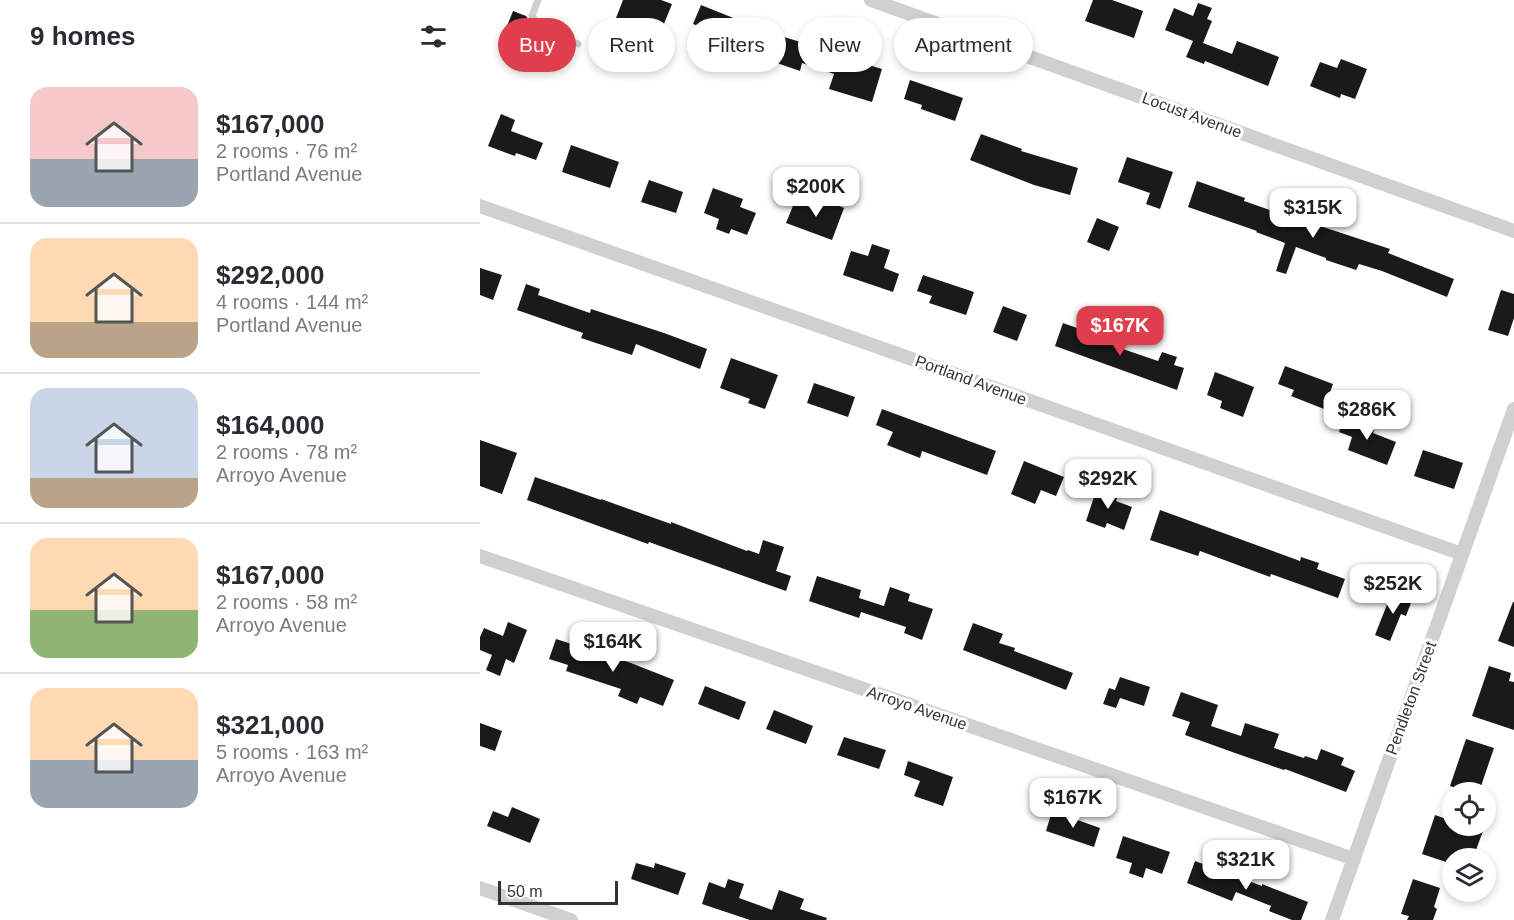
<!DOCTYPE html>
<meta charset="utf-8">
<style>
body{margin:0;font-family:Helvetica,sans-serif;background:#f7f7f7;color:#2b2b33;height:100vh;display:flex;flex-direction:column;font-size:22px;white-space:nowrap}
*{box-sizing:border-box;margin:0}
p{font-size:20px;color:#7c7c81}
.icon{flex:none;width:33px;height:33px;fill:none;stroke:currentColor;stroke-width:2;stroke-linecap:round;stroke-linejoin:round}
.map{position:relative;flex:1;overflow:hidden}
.panel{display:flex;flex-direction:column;background:#fff;width:480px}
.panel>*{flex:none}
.guide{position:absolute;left:18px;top:18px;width:570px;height:54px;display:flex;gap:12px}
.buttons{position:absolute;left:962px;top:782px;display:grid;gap:12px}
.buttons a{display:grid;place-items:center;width:54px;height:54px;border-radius:50%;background:#fff;box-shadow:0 3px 9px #0003;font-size:30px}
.scale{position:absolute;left:18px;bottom:15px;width:120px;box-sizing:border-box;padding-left:6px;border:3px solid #333;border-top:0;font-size:16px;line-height:21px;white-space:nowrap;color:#333;-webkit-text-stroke:4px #fff;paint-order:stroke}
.price{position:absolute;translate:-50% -51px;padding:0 14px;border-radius:12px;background:#fff;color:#222;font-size:20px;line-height:39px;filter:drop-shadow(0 2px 3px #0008)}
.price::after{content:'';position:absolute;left:50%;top:36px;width:18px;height:14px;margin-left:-9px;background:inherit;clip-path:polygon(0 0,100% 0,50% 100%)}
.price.on{background:#df3f4d;color:#fff}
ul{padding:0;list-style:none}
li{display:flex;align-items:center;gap:18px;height:150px;padding:0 30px}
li+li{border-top:2px solid #e1e1e2}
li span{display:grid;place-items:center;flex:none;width:168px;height:120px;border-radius:18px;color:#555}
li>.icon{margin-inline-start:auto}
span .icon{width:72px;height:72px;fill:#fffc;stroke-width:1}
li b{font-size:26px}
h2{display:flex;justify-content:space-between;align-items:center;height:72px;padding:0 30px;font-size:26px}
.pill{padding:0 21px;border-radius:27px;background:#fff;box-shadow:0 3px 9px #0003;font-size:21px;line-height:54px}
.pill.on{background:#df3f4d;color:#fff}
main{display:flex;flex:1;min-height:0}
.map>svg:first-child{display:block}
</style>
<main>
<section class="panel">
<h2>9 homes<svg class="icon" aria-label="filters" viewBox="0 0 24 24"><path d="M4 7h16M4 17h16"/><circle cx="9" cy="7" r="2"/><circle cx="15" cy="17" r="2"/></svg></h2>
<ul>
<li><span style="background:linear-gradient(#f6c9c9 60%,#9aa5b1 0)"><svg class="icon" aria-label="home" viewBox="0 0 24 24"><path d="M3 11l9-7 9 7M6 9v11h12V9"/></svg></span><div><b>$167,000</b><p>2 rooms · 76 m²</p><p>Portland Avenue</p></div></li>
<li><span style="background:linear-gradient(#ffd9b3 70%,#b9a48a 0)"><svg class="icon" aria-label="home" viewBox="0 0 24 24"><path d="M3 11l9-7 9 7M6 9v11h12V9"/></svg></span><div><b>$292,000</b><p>4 rooms · 144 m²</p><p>Portland Avenue</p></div></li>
<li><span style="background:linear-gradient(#c9d6e8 75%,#b9a48a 0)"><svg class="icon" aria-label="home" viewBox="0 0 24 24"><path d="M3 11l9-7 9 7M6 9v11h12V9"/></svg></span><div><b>$164,000</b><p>2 rooms · 78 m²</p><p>Arroyo Avenue</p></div></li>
<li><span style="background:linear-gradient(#ffd9b3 60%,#8fb573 0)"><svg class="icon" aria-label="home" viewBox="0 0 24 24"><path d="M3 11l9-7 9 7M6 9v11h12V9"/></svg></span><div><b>$167,000</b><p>2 rooms · 58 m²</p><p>Arroyo Avenue</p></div></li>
<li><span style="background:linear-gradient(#ffd9b3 60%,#9aa5b1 0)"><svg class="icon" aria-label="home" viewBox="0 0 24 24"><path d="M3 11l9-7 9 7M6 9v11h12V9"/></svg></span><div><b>$321,000</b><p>5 rooms · 163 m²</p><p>Arroyo Avenue</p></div></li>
</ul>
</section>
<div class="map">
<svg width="1034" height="920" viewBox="0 0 1034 920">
<rect width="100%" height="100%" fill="#fff"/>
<g fill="#1a1a1a">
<polygon points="143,0 181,0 192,4 179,36 136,18"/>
<polygon points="613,0 632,0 663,11 654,38 605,21"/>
<polygon points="718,3 732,8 727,19 732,21 723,43 752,54 757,41 799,57 788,86 725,61 724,64 706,57 713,41 685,30 694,8 713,16"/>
<polygon points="221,5 291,33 340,48 339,50 402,69 392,102 349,89 354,74 322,63 320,71 291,61 294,53 263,42 262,43 213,24"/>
<polygon points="33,11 46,16 58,34 54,43 25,31"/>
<polygon points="861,59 887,69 875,99 861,94 860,98 830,86 840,62 857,68"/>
<polygon points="430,80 483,98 475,121 441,109 442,105 424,99"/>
<polygon points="21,114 35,120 31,131 63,143 56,160 36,153 35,156 8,146"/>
<polygon points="501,134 542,149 541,151 598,168 590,195 554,185 490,160"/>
<polygon points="91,145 139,162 130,188 82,172"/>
<polygon points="647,157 693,172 680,209 666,204 670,193 638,182"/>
<polygon points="169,180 203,192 196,213 161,202"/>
<polygon points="717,181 765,198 764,201 804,215 806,211 838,223 837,225 910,249 908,253 974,279 967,297 902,271 879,264 876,270 846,260 846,258 816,247 806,274 796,271 805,243 776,232 777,231 708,207"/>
<polygon points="233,188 263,199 260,207 276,213 267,235 251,229 249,234 236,229 239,219 224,213"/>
<polygon points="345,200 364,208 352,240 306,223 315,201 332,208 333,205 342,208"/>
<polygon points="617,218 639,227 629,251 607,242"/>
<polygon points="392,244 410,250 404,268 419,274 413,292 363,275 371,251 388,256"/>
<polygon points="0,268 22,275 13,300 0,295"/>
<polygon points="443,275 494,292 486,315 449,303 452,296 437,291"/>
<polygon points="46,284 60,289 58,295 110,313 111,309 184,333 227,349 220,369 156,344 152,355 101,338 103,333 37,310"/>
<polygon points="1021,290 1034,294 1034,318 1028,336 1008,330"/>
<polygon points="523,306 547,315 537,341 513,332"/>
<polygon points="583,323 636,342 634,346 678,361 682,352 697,357 694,365 704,368 697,390 575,346"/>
<polygon points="251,358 298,375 285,409 268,403 270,399 240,388"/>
<polygon points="805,366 853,384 844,409 811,396 814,390 798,384"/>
<polygon points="735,372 774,387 763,417 740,408 742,401 727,395"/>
<polygon points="334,383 375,397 368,417 327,403"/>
<polygon points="402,409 516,451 507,475 442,451 440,458 407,445 413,432 396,425"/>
<polygon points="865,415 895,427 893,433 916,442 907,465 868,450 872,437 859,432"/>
<polygon points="0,440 37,453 22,494 0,486"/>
<polygon points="943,450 983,463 974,489 934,476"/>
<polygon points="544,461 584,477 576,496 561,490 555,504 531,494"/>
<polygon points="55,477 121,500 121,499 191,524 191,522 267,551 268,550 279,554 283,540 304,547 296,571 311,576 306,591 169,542 168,544 47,500"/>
<polygon points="618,485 639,493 636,501 652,507 644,530 627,523 625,528 606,521"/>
<polygon points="680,510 820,561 821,557 839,563 837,569 865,579 858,598 791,574 790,577 720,551 718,556 670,540"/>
<polygon points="337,576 381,590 379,598 404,606 410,587 430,594 428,601 453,609 442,640 424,633 426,627 381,612 379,618 329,601"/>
<polygon points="912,592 932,600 926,616 921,614 910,641 895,635"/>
<polygon points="1033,602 1034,602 1034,647 1018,641"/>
<polygon points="28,622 47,630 34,663 26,659 20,676 6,670 12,655 0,650 0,637 4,628 23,636"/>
<polygon points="493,623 523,634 519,643 535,648 534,651 593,673 586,690 483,650"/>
<polygon points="76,639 151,663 194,680 183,706 160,697 157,704 138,696 141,689 86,671 88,665 69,659"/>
<polygon points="1009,666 1031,673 1029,681 1034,682 1034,730 992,716"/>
<polygon points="640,677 670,687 664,706 640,698 636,708 623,704 629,688 635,690"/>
<polygon points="225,686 266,702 259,720 218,704"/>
<polygon points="701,692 738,705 731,726 761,736 765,723 799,734 794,748 824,758 825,756 837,760 841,749 864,758 861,765 875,771 866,792 805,769 804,770 755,753 705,735 710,722 692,716"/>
<polygon points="294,710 333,726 326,744 286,729"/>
<polygon points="0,723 22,731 15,751 0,746"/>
<polygon points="364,737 406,750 399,769 357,755"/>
<polygon points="986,739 1014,748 999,792 988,792 970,786"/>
<polygon points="428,761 473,777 463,806 434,796 440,781 424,775"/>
<polygon points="32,807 60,819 50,843 7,826 13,811 28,817"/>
<polygon points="572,811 620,828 614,847 566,831"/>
<polygon points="955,815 972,821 972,825 984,825 1003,831 993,858 972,858 972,864 942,854"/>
<polygon points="643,836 690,852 682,874 666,868 663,878 649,873 652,863 636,858"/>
<polygon points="715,861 782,886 782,884 828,902 821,920 812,920 789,911 791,906 756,892 752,901 707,883"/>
<polygon points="156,863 174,868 175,863 206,873 198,895 151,879"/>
<polygon points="248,879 264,884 259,898 292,910 299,890 324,899 320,909 347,918 346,920 270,920 222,904 229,882 245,888"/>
<polygon points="933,879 960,888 954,907 957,909 953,920 927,920 929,916 921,914"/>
</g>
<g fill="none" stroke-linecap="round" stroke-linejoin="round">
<polyline stroke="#d0d0d0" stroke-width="7" points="58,0 52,16 60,29 98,44"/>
<g stroke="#d0d0d0" stroke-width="14">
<polyline points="391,0 1034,231"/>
<polyline points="0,206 982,554"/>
<polyline points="0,556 874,859"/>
<polyline points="0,888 91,920"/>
<polyline points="852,920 1034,409"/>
</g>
</g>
<g text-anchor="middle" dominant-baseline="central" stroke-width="6" stroke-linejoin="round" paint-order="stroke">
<g font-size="16" fill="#333" stroke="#fff">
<text transform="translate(712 115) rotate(20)">Locust Avenue</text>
<text transform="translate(491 380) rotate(20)">Portland Avenue</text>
<text transform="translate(931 698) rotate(-70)">Pendleton Street</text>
<text transform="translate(437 708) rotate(19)">Arroyo Avenue</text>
</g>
</g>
</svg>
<div class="buttons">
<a><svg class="icon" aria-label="locate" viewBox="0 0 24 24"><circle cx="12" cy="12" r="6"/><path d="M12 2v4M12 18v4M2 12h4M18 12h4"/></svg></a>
<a><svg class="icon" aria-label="layers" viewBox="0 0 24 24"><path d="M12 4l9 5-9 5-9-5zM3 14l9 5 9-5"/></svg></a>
</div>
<div class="scale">50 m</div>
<b class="price" style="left:336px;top:218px">$200K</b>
<b class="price" style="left:833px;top:239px">$315K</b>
<b class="price on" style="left:640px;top:357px">$167K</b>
<b class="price" style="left:887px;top:441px">$286K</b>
<b class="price" style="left:628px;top:510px">$292K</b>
<b class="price" style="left:913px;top:615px">$252K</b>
<b class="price" style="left:133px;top:673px">$164K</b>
<b class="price" style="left:593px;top:829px">$167K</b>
<b class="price" style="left:766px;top:891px">$321K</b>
<div class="guide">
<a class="pill on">Buy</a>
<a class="pill">Rent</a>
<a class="pill">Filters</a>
<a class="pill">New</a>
<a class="pill">Apartment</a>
</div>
</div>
</main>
